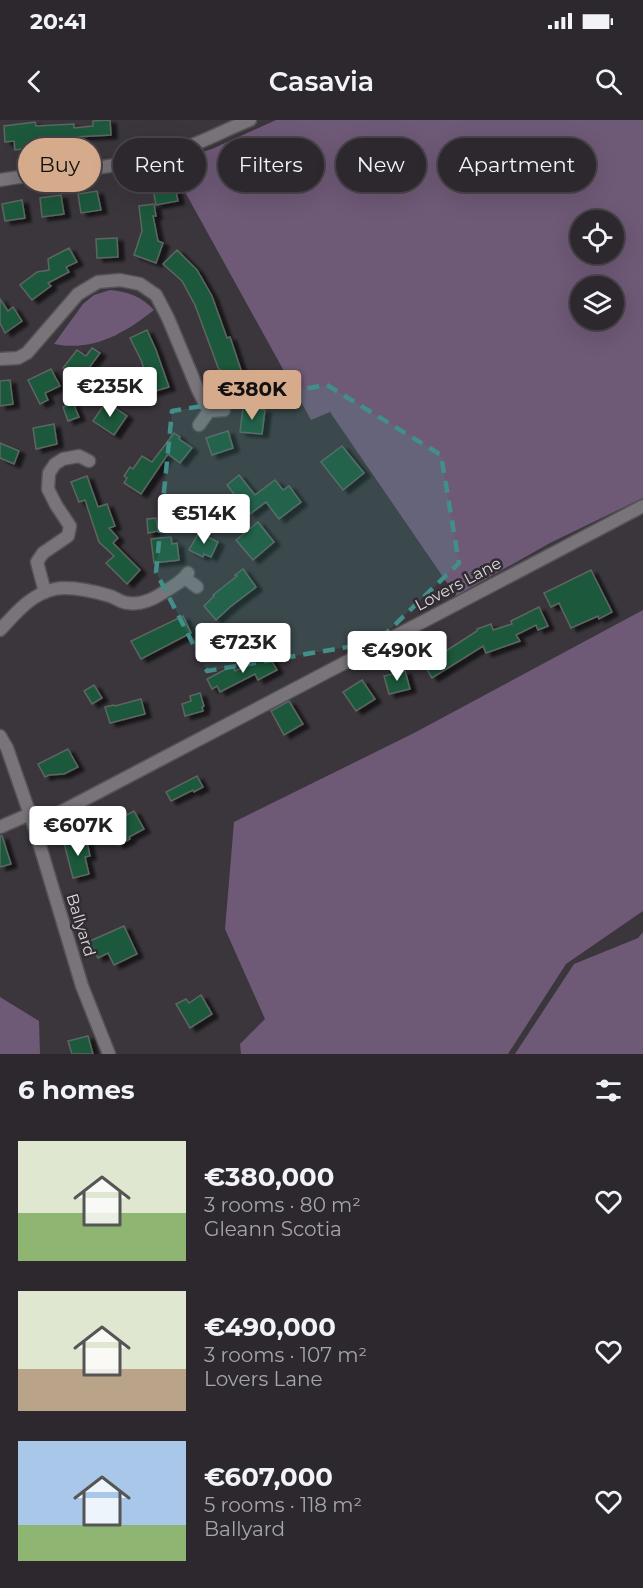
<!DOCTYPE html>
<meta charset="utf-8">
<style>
body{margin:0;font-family:Montserrat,sans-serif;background:#383439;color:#f1f3f6;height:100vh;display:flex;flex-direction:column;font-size:22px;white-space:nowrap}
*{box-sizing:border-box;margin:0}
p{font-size:20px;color:#a6a6aa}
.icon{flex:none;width:33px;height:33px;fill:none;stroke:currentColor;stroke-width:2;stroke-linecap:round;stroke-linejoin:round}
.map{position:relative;height:934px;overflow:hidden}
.details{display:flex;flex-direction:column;background:#2c282d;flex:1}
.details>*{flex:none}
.guide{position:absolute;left:18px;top:18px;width:608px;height:54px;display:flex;gap:12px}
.buttons{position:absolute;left:570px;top:90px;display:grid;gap:12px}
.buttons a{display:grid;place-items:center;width:54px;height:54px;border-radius:50%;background:#2c282d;box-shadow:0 6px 24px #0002,0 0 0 2px #484449;font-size:30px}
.price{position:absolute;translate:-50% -51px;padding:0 14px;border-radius:6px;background:#fff;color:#222;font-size:20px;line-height:39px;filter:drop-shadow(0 2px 3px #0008)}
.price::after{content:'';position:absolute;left:50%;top:36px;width:18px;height:14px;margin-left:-9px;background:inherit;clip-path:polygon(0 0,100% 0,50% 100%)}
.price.current{background:#d6ab8b;color:#111}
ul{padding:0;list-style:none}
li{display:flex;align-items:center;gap:18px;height:150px;padding:0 18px}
li span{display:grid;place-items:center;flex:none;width:168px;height:120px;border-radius:0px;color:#555}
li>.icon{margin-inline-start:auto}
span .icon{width:72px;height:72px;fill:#fffc;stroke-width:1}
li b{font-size:26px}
h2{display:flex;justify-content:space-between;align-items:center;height:72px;padding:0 18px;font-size:26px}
.tag{padding:0 21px;border-radius:27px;background:#2c282d;box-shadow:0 6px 24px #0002,0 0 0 2px #484449;font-size:21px;line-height:54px}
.tag.current{background:#d6ab8b;color:#111}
.status{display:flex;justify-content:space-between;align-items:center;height:42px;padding:0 30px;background:#2c282d;direction:ltr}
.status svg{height:16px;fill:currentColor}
header{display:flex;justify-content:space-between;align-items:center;height:78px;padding:0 18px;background:#2c282d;font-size:27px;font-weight:600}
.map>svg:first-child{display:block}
</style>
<div class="status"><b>20:41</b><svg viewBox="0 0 49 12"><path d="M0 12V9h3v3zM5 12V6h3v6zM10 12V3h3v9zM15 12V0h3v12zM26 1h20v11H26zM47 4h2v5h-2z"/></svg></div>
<header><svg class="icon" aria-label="back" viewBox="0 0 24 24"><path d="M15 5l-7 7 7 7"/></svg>Casavia<svg class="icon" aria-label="search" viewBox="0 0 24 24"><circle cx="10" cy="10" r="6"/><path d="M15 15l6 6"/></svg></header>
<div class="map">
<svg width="643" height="934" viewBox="0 0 643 934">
<defs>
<filter id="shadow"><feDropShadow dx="6" dy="3.5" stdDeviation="1.5" flood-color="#0009"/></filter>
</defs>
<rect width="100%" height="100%" fill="#3a363c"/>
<g fill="#6e5976" fill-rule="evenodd">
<path d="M 276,0 L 643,0 L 643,378 L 550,423 L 456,476 L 330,292 L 311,300 L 169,43 L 212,29 ZM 580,100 L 614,100 L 614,134 L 580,134 ZM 614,166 L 614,200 L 580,200 L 580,166 Z"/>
<path d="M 110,170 C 128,172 141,176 154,190 C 125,213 93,232 54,224 L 83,184 L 94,175 Z"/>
<polygon points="643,490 643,791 566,844 508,934 241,934 240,924 265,899 225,809 234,702 414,613"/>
<polygon points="643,812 643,934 515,934 574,844 638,818"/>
<polygon points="0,877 39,901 40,934 0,934"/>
</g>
<g fill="#1b593b" stroke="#5e6561" stroke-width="1.5" filter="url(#shadow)">
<polygon points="110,0 111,15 75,17 75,21 38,23 38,27 15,30 14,21 5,22 4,6 35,2 36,6 74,4 74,8 93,6 93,1"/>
<polygon points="162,62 163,64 174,62 178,81 156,85 152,64"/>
<polygon points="97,71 101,90 81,93 78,74"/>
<polygon points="61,75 64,94 42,97 40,78"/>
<polygon points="22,80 25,98 5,101 2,84"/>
<polygon points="154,84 156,96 153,96 158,121 163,123 156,143 134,135 142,111 139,86"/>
<polygon points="117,118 118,137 97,138 96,119"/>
<polygon points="69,128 77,142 66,147 69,152 48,163 51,166 32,180 20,165 37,152 49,150 48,139"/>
<polygon points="177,130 197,150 212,176 227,218 230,217 245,262 251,260 254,270 231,278 221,250 219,250 195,185 182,161 163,144"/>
<polygon points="0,179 8,191 13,187 22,201 5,213 0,203"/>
<polygon points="147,210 156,230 169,267 152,272 141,240 130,218"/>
<polygon points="92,228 100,233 80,260 63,248 77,230 86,236"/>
<polygon points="51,249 60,266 45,273 48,280 40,284 28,260"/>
<polygon points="10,260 13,284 0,286 0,261"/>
<polygon points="106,282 127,296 114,315 93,301"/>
<polygon points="73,283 79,297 68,301 63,287"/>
<polygon points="243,287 265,290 262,314 240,312"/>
<polygon points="54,304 57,324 36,329 33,308"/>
<polygon points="228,311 233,328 212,335 206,318"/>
<polygon points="174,313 180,317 179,319 192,328 180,343 168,334 141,374 124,363 127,358 124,356 130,347 133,349 142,336 152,342"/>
<polygon points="0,323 19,331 14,344 0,338"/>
<polygon points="342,326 364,353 343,370 321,342"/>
<polygon points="239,355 255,375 275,360 283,370 289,366 301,382 279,399 266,382 250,394 227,365"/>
<polygon points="87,356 98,387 107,384 115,406 109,408 118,418 113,423 140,450 127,464 106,443 114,436 99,422 85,380 79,382 71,362"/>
<polygon points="156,398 158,411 148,413 147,399"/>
<polygon points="258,402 274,422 253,440 236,420"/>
<polygon points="199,412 218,422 211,437 204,434 203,437 189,430"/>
<polygon points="171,417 172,424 177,423 179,440 154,443 151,419"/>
<polygon points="243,449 256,467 230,487 216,500 204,486 214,476 213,475 237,456 235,455"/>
<polygon points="591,450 612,492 599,499 598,496 571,508 559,483 551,487 544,473"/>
<polygon points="539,487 548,506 538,510 536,505 516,515 520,521 486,533 483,526 432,558 424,545 477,511 477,509 491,504 493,510 512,504 511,501"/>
<polygon points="183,496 191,513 141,539 131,521"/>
<polygon points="268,534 277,550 258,560 255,554 220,572 217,566 212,569 207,559 232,546 235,551"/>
<polygon points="405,551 410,569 389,574 384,556"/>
<polygon points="362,560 375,579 356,591 343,572"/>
<polygon points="94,565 102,578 92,584 84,571"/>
<polygon points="200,573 204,586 202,587 203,591 185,596 182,584 191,581 190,576"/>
<polygon points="141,579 145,594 110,603 105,587 114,585 115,586"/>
<polygon points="289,581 303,604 284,615 271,591"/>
<polygon points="68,629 78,647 64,654 49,655 45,657 38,644"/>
<polygon points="197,656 203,667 194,672 193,670 171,681 166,672"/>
<polygon points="134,691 144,709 129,717 130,719 118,725 107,703 126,693 127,695"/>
<polygon points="0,716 2,716 11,744 0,747"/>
<polygon points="86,717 90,736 85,737 89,754 73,758 64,723"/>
<polygon points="124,806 137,834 114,845 108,833 98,838 90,821"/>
<polygon points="201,875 212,894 190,908 176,884 186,879 189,883"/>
<polygon points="88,916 93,934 72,934 68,921"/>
</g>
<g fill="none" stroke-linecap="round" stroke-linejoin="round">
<defs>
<g id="minor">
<path d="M 0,60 C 54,51 112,49 164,35 C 196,26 220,12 250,0"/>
<polyline points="0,239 18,238 27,233 78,174 98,162 120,160 140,164 156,175 168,198 198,270 209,291"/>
<polyline points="199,305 209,291 224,290"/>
<polyline points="185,458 197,467"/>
<polyline points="45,472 37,442 43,433 68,416 70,406 56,385 48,369 49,353 55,344 63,339 79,336 89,341"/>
<path d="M 0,510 C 16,493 31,474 55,469 C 70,466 96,472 110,476 C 116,478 122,483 128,483 C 141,485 156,478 167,470 C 175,465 183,461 188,453"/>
<polyline points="0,616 7,628 34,706 82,866 109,934"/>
<polyline points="34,706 643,386"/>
<polyline points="0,707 30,694"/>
</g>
</defs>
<use href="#minor" stroke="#565357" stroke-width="15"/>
<use href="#minor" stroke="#78747a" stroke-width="12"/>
</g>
<path fill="#428f8a" fill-opacity="0.2" stroke="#428f8a" stroke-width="4.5" stroke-dasharray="12 8" stroke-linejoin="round" d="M 327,265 L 441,335 L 459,443 L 377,522 L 207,551 L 156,452 L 172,291 Z"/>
<g text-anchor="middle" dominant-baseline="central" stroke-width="5" stroke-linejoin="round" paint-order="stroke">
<g font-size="16" fill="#dddade" stroke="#302c32">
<text transform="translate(458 464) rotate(-28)">Lovers Lane</text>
<text transform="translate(81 805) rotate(73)">Ballyard</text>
</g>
</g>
</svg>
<div class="buttons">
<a><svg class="icon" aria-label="locate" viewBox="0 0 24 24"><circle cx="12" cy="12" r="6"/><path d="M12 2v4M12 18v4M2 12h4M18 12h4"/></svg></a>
<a><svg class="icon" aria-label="layers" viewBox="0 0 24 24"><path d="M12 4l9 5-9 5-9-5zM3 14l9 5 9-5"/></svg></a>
</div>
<b class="price" style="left:110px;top:298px">€235K</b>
<b class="price current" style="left:252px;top:301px">€380K</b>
<b class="price" style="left:204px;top:425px">€514K</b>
<b class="price" style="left:243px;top:554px">€723K</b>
<b class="price" style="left:397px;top:562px">€490K</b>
<b class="price" style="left:78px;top:737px">€607K</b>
<div class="guide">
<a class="tag current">Buy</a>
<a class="tag">Rent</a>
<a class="tag">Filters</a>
<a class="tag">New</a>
<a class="tag">Apartment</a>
</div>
</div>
<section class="details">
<h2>6 homes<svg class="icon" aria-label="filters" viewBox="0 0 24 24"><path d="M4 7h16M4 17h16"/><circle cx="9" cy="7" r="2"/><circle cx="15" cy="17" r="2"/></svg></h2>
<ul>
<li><span style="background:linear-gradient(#dfe7d0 60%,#8fb573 0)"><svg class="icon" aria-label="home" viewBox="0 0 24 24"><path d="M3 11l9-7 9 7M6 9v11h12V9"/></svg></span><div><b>€380,000</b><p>3 rooms · 80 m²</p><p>Gleann Scotia</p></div><svg class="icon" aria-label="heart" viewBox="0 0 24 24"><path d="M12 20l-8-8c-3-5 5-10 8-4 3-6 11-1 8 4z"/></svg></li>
<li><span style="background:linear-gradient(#dfe7d0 65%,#b9a48a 0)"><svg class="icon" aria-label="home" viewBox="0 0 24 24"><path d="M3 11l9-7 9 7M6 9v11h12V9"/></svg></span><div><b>€490,000</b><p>3 rooms · 107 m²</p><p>Lovers Lane</p></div><svg class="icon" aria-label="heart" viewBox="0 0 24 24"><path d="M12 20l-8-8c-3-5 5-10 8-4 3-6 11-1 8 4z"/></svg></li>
<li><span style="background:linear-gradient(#a9c7e8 70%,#8fb573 0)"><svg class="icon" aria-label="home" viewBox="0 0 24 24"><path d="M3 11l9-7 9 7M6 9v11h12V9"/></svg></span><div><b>€607,000</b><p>5 rooms · 118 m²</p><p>Ballyard</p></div><svg class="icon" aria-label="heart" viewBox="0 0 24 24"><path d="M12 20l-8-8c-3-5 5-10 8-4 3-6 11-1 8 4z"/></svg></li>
</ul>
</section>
